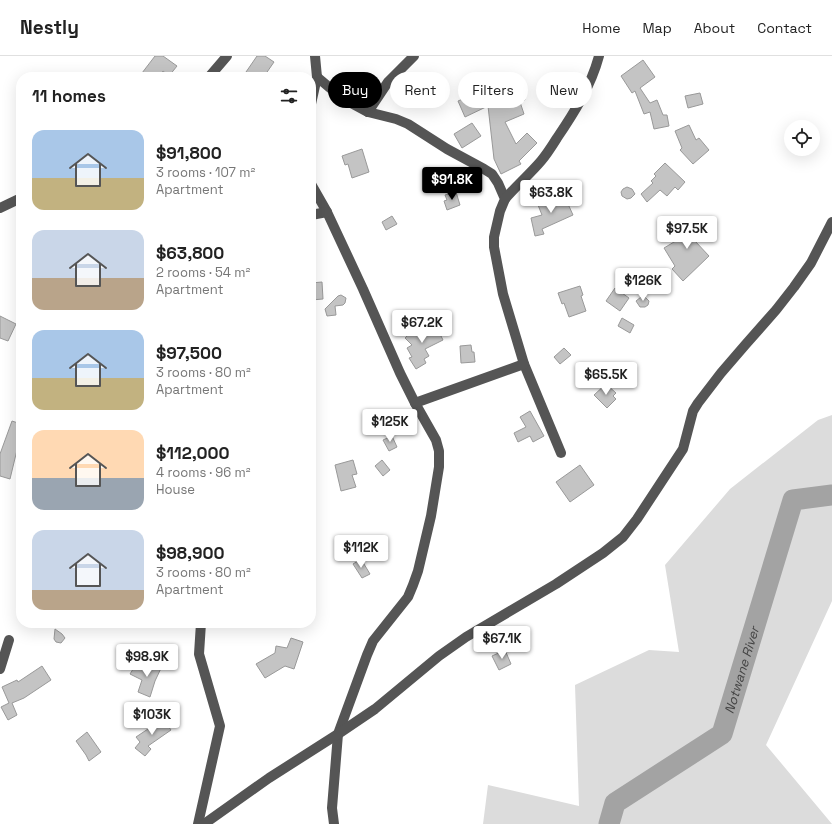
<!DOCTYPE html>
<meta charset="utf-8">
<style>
body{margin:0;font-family:"Space Grotesk",sans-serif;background:#f6f6f6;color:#222;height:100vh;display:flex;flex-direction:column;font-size:15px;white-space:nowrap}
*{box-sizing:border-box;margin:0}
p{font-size:13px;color:#767676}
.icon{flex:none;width:22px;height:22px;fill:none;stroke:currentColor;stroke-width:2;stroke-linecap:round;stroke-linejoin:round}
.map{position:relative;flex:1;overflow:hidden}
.drawer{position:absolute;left:16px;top:16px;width:300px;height:556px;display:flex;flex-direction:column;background:#fff;border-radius:16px;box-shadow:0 4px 16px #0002}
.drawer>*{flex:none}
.hud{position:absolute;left:328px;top:16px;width:380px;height:36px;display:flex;gap:8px}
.tools{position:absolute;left:784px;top:64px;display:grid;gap:8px}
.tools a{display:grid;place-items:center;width:36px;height:36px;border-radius:50%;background:#fff;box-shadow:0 4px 16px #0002;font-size:20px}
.price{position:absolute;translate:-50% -34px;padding:0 9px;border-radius:4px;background:#fff;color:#222;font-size:13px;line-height:26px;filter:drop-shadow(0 1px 2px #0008)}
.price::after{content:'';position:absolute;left:50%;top:24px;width:12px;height:9px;margin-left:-6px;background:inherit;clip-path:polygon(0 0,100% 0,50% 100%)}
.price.current{background:#000;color:#fff}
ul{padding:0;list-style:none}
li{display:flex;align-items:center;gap:12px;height:100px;padding:0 16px}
li span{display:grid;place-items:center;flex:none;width:112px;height:80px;border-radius:12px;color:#555}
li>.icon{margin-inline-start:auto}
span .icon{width:48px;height:48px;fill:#fffc;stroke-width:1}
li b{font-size:17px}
h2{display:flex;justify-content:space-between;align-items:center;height:48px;padding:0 16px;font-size:17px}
.chip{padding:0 14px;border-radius:18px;background:#fff;box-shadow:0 4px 16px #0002;font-size:14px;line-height:36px}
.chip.current{background:#000;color:#fff}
header{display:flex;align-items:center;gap:24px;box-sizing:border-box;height:56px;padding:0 20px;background:#fff;border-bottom:1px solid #e0e0e0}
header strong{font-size:19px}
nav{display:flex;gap:22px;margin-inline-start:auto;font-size:14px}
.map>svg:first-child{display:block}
</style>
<header>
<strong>Nestly</strong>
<nav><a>Home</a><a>Map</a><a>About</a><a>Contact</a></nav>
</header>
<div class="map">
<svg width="832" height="768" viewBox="0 0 832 768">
<rect width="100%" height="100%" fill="#fff"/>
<polygon fill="#dcdcdc" points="832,359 832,545 766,689 832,768 483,768 488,729 579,750 575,629 649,594 679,596 665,509 730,433 818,364"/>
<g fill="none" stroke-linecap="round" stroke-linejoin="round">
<path stroke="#a3a3a3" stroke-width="21" id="s1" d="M 609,768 L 615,747 L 722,678 L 793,444 L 832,439"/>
</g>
<g fill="#c4c4c4" stroke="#999">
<polygon points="155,0 163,0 177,10 169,20 163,15 158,21 147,21 142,17"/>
<polygon points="257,0 265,0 274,6 265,19 262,16 258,21 254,21 246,16"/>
<polygon points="643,4 655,21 640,32 650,47 657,44 663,59 667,59 669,70 654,73 650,56 644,58 635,35 632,37 621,20"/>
<polygon points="493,22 497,32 517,25 525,44 520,46 524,58 505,66 516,88 527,77 537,87 519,105 521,108 501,118 494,103 488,50 465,61 458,45 485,34 482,27"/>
<polygon points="700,37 703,48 688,52 685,40"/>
<polygon points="472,67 481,80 462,92 454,78"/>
<polygon points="689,69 696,84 699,82 709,94 693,108 680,94 682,92 675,75"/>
<polygon points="362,93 369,116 352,122 348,108 345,109 342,100"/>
<polygon points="665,107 685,126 678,134 675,131 667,140 660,134 647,146 641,138 653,127 651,125 656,120 654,118"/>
<polygon points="627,131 632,133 635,138 631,142 627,143 622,140 621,136 623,133"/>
<polygon points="456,136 460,149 447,154 444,145 447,144 445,139"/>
<polygon points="563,137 573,159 542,173 544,178 535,180 531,162 542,159 538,149"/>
<polygon points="392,160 397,168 386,174 382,166"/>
<polygon points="694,162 706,176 695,185 709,200 683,225 672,213 675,210 664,192 684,180 679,174"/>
<polygon points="322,226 323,243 311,244 311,227"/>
<polygon points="580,230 583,239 581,240 586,255 569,261 564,247 562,248 558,237"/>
<polygon points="615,232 629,242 620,255 606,245"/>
<polygon points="341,239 346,242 345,247 343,249 335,250 336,259 327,260 325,253 338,240"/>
<polygon points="641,241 645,241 649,245 648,249 645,251 640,251 636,245"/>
<polygon points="0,260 16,268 8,285 0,282"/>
<polygon points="622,262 634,269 630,277 618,270"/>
<polygon points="435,268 443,284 425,293 429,300 424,303 426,307 416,313 409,302 412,301 407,292 412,289 405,282 413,274 416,277"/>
<polygon points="471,289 472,296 474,296 475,306 461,307 460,290"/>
<polygon points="564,292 571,299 560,308 554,301"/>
<polygon points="606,328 616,337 613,340 616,343 607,352 594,339"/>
<polygon points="530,355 544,380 533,386 530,380 518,386 514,377 526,371 520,361"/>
<polygon points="12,365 21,368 21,396 17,394 10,423 0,420 0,398"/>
<polygon points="392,380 397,391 389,395 383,384"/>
<polygon points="353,404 357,418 352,419 356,431 341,435 335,409"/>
<polygon points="382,404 390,414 383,420 375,410"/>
<polygon points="580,409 594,429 570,446 556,426"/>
<polygon points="361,503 370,518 362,522 353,508"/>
<polygon points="55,573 62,578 65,582 61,587 56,586 54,583"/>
<polygon points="291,582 303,586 294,613 285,610 265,622 256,608 275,597 276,590 287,592"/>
<polygon points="505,594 511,608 499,614 492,600"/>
<polygon points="154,604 163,608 155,625 150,641 138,636 142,624 130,618 135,610 149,617"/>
<polygon points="42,610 51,624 24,642 12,647 17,659 8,664 1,651 9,647 2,631 17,624 18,626"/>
<polygon points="163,663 171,674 148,690 151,693 145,700 135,692 140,686 136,681"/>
<polygon points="87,676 101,696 89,705 86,699 76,685"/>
</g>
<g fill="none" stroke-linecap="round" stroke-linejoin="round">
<g stroke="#555" stroke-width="10">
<polyline points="209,21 227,0"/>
<polyline points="317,21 342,42 368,56 396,63 408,68 447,93 484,113 492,118 498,127 505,143 500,155 494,181 494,191 503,238 524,308 561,397"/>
<polyline points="311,48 317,21 315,0"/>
<polyline points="368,56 388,26 414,0"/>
<polyline points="311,128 327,156 363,233 400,317 415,347 436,384 439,395 439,411 431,460 418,515 413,529 408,541 373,585 367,599 338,678 332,752 334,768"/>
<path d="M 505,143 C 516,130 530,118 541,105 C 547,98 552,90 557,82 C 574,57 591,30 599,0"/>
<polyline points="0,152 21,142"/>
<polyline points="311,159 327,156"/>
<polyline points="415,347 524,308"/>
<polyline points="0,613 9,584"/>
<polyline points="198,768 220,670 199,598 201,567"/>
<polyline points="204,768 269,722 338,678 375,653 439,600 466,581 556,528 603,497 623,481 637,463 683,393 693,355 698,347 721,317 746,288 776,254 794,231 811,207 832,166"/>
</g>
</g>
<g text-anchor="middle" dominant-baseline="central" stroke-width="3" stroke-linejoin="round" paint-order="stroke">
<g font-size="13" font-style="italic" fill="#444" stroke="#fff">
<text stroke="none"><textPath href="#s1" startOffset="216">Notwane River</textPath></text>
</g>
</g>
</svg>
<div class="tools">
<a><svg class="icon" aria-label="locate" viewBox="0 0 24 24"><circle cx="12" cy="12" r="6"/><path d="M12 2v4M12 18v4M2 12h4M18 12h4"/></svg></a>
</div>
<b class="price current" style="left:452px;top:145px">$91.8K</b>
<b class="price" style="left:551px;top:158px">$63.8K</b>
<b class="price" style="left:687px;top:194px">$97.5K</b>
<b class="price" style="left:643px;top:246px">$126K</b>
<b class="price" style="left:422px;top:288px">$67.2K</b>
<b class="price" style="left:606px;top:340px">$65.5K</b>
<b class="price" style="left:390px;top:387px">$125K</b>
<b class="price" style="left:361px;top:513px">$112K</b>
<b class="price" style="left:502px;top:604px">$67.1K</b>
<b class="price" style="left:147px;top:622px">$98.9K</b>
<b class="price" style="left:152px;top:680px">$103K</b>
<div class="hud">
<a class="chip current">Buy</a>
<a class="chip">Rent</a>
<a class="chip">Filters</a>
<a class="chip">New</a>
</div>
<section class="drawer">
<h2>11 homes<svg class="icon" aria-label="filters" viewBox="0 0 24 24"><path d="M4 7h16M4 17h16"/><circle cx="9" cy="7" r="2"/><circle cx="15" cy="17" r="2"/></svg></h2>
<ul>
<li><span style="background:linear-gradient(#a9c7e8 60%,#c2b280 0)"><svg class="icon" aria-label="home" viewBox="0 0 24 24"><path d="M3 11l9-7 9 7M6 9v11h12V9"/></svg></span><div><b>$91,800</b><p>3 rooms · 107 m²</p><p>Apartment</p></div></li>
<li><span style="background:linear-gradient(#c9d6e8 60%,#b9a48a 0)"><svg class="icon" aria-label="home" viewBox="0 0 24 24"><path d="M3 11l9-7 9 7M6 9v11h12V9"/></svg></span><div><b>$63,800</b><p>2 rooms · 54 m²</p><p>Apartment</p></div></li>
<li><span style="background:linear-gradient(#a9c7e8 60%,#c2b280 0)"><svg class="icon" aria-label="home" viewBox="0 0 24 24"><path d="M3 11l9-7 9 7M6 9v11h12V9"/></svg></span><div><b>$97,500</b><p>3 rooms · 80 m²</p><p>Apartment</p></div></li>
<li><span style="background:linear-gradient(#ffd9b3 60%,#9aa5b1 0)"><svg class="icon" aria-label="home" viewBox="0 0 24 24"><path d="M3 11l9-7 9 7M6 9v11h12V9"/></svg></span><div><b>$112,000</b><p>4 rooms · 96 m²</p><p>House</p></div></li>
<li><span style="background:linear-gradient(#c9d6e8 75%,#b9a48a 0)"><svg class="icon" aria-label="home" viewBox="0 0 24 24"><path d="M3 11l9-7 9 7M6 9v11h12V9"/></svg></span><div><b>$98,900</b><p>3 rooms · 80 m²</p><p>Apartment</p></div></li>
</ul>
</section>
</div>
